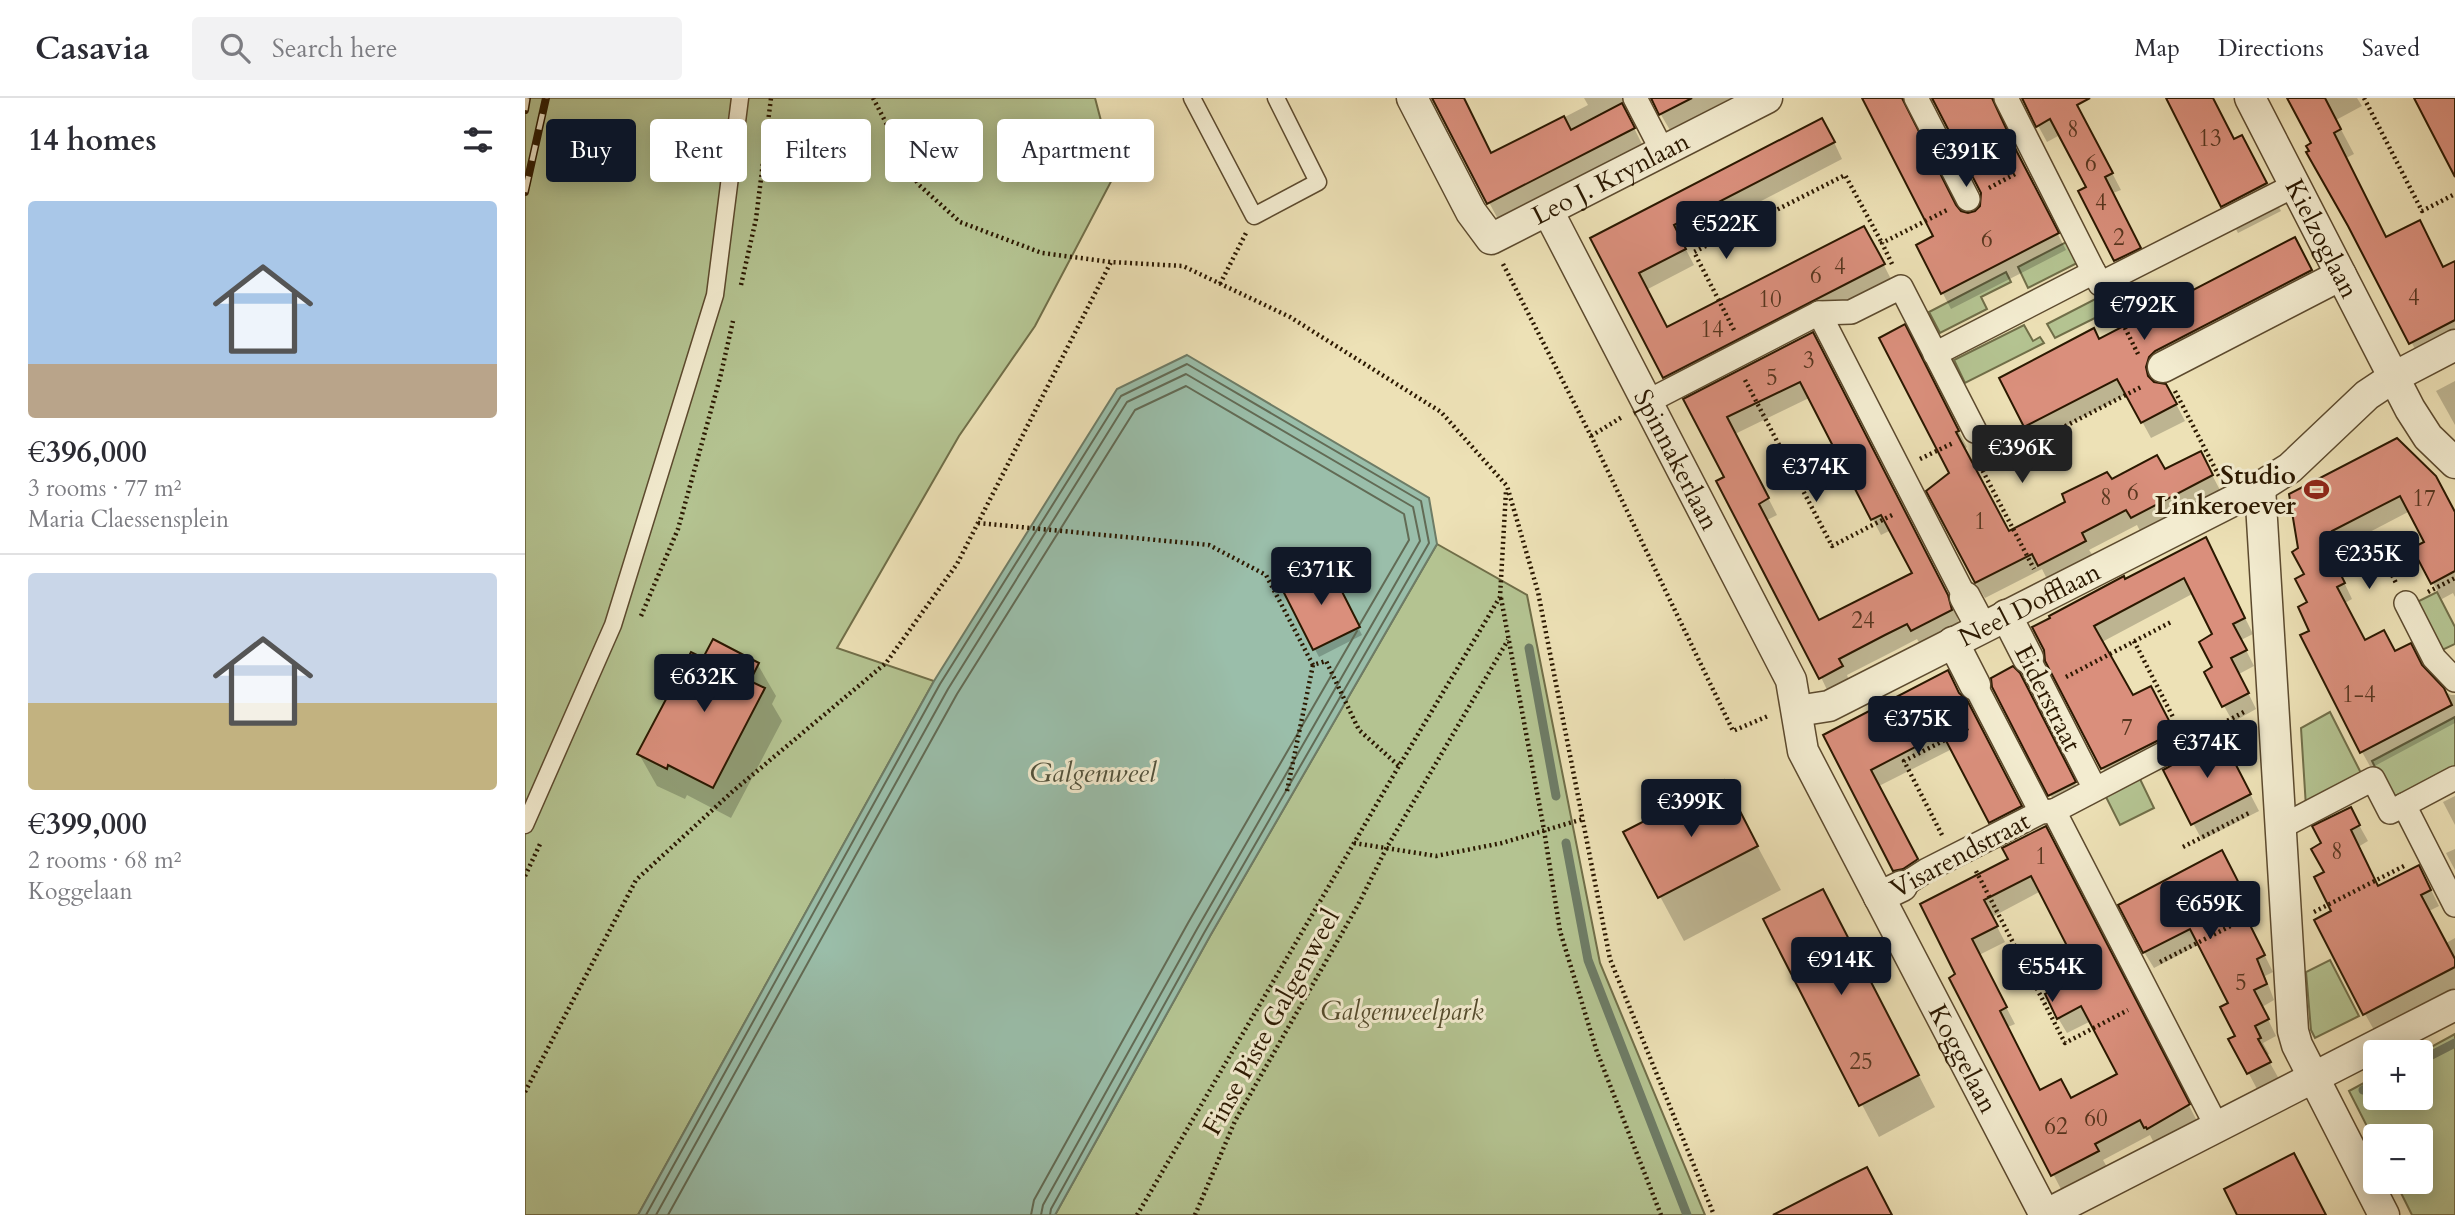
<!DOCTYPE html>
<meta charset="utf-8">
<style>
body{margin:0;font-family:Cardo,serif;background:#f2f2f3;color:#2b2b33;height:100vh;display:flex;flex-direction:column;font-size:26px;white-space:nowrap}
*{box-sizing:border-box;margin:0}
p{font-size:23px;color:#7c7c81}
.icon{flex:none;width:38px;height:38px;fill:none;stroke:currentColor;stroke-width:2;stroke-linecap:round;stroke-linejoin:round}
.map{position:relative;flex:1;overflow:hidden}
.panel{display:flex;flex-direction:column;background:#fff;width:525px}
.panel>*{flex:none}
.banner{position:absolute;left:21px;top:21px;width:665px;height:63px;display:flex;gap:14px}
.fabs{position:absolute;left:1838px;top:942px;display:grid;gap:14px}
.fabs a{display:grid;place-items:center;width:70px;height:70px;border-radius:7px;background:#fff;box-shadow:0 4px 18px #0003;font-size:35px}
.price{position:absolute;translate:-50% -60px;padding:0 16px;border-radius:7px;background:#111827;color:#fff;font-size:23px;line-height:46px;filter:drop-shadow(0 2px 4px #0008)}
.price::after{content:'';position:absolute;left:50%;top:42px;width:21px;height:16px;margin-left:-10px;background:inherit;clip-path:polygon(0 0,100% 0,50% 100%)}
.price.selected{background:#222;color:#fff}
ul{padding:0;list-style:none}
li{display:grid;align-content:center;gap:14px;height:371px;padding:0 28px}
li+li{border-top:2px solid #e1e1e2}
li span{display:grid;place-items:center;height:217px;border-radius:7px;color:#555}
li>.icon{margin-inline-start:auto}
span .icon{width:126px;height:126px;fill:#fffc;stroke-width:1}
li b{font-size:30px}
h2{display:flex;justify-content:space-between;align-items:center;height:84px;padding:0 28px;font-size:30px}
.tag{padding:0 24px;border-radius:7px;background:#fff;box-shadow:0 4px 18px #0003;font-size:24px;line-height:63px}
.tag.selected{background:#111827;color:#fff}
header{display:flex;align-items:center;gap:42px;box-sizing:border-box;height:98px;padding:0 35px;background:#fff;border-bottom:2px solid #e1e1e2}
header strong{font-size:33px}
nav{display:flex;gap:38px;margin-inline-start:auto;font-size:24px}
.search{width:490px;height:63px;background:#f2f2f3;display:flex;align-items:center;gap:18px;box-sizing:border-box;padding:0 24px;border-radius:7px;color:#7c7c81;font-size:26px}
main{display:flex;flex:1;min-height:0}
.map>svg:first-child{display:block}
</style>
<header>
<strong>Casavia</strong>
<div class="search"><svg class="icon" aria-label="search" viewBox="0 0 24 24"><circle cx="10" cy="10" r="6"/><path d="M15 15l6 6"/></svg>Search here</div>
<nav><a>Map</a><a>Directions</a><a>Saved</a></nav>
</header>
<main>
<section class="panel">
<h2>14 homes<svg class="icon" aria-label="filters" viewBox="0 0 24 24"><path d="M4 7h16M4 17h16"/><circle cx="9" cy="7" r="2"/><circle cx="15" cy="17" r="2"/></svg></h2>
<ul>
<li><span style="background:linear-gradient(#a9c7e8 75%,#b9a48a 0)"><svg class="icon" aria-label="home" viewBox="0 0 24 24"><path d="M3 11l9-7 9 7M6 9v11h12V9"/></svg></span><div><b>€396,000</b><p>3 rooms · 77 m²</p><p>Maria Claessensplein</p></div></li>
<li><span style="background:linear-gradient(#c9d6e8 60%,#c2b280 0)"><svg class="icon" aria-label="home" viewBox="0 0 24 24"><path d="M3 11l9-7 9 7M6 9v11h12V9"/></svg></span><div><b>€399,000</b><p>2 rooms · 68 m²</p><p>Koggelaan</p></div></li>
</ul>
</section>
<div class="map">
<svg width="1930" height="1117" viewBox="0 0 1930 1117">
<rect width="100%" height="100%" fill="#ede1b6"/>
<filter id="stains"><feTurbulence type="fractalNoise" baseFrequency=".00286" numOctaves="4"/><feColorMatrix values="0 0 0 0 .2 0 0 0 0 .09 0 0 0 0 .02 0 0 0 .5 -.17"/></filter>
<radialGradient id="worn" r=".72"><stop offset=".6" stop-color="#630" stop-opacity="0"/><stop offset="1" stop-color="#630" stop-opacity=".3"/></radialGradient>
<g fill="#b4c391" stroke="#706e48" stroke-width="2">
<polygon points="0,0 570,0 590,76 510,228 434,338 312,550 409,583 113,1117 0,1117"/>
<polygon points="1549,140 1560,161 1503,190 1493,169"/>
<polygon points="1481,174 1486,184 1456,199 1462,211 1415,235 1404,214"/>
<polygon points="1578,197 1586,212 1530,240 1522,226"/>
<polygon points="1499,227 1508,243 1515,239 1519,245 1440,285 1429,262"/>
<polygon points="912,446 1002,497 1075,865 1180,1117 530,1117 685,838"/>
<polygon points="1912,494 1930,529 1930,546 1913,554 1888,506"/>
<polygon points="1805,614 1838,679 1781,709 1776,630"/>
<polygon points="1930,619 1930,671 1867,703 1847,663"/>
<polygon points="1614,679 1629,710 1595,727 1580,697"/>
<polygon points="1805,862 1834,918 1790,940 1786,932 1781,874"/>
<polygon points="1930,936 1930,1117 1887,1117 1870,1083 1895,1083 1895,1038 1850,1038 1850,1044 1824,993 1850,979 1850,999 1895,999 1895,955"/>
</g>
<polygon fill="#9abeaa" stroke="#6e7c66" stroke-width="2" points="662,257 904,400 912,446 685,838 530,1117 113,1117 409,583 592,291"/>
<g fill="#0003" fill-rule="evenodd">
<polygon points="908,0 938,0 967,57 1063,7 1059,0 1101,0 1108,11 1105,18 1107,26 1118,48 974,123"/>
<polygon points="1120,0 1206,0 1145,32 1129,5"/>
<polygon points="1340,0 1382,0 1388,9 1385,16 1387,24 1431,111 1435,115 1449,115 1457,109 1457,94 1413,8 1401,0 1463,0 1541,152 1426,211 1393,148 1410,139"/>
<polygon points="1498,0 1536,0 1561,25 1596,92 1588,95 1624,166 1600,178 1555,94 1563,90 1535,37 1522,44"/>
<polygon points="1643,0 1688,0 1710,43 1732,67 1756,113 1713,135"/>
<polygon points="1768,0 1832,0 1837,8 1811,22 1829,56 1821,60 1862,140 1895,124 1919,171 1930,165 1930,254 1900,270 1786,53 1788,46"/>
<polygon points="1306,38 1317,61 1157,144 1169,167 1121,192 1142,231 1348,146 1367,183 1148,295 1067,141"/>
<polygon points="1778,157 1795,189 1632,275 1629,286 1650,304 1660,323 1626,340 1602,296 1510,344 1501,328 1574,243"/>
<polygon points="1388,245 1442,349 1439,351 1484,435 1586,383 1640,373 1684,371 1696,394 1616,435 1612,427 1564,452 1569,459 1523,483 1517,471 1460,500 1449,483 1426,376"/>
<path d="M 1296,252 L 1431,515 L 1435,528 L 1396,548 L 1392,541 L 1369,553 L 1322,577 L 1325,585 L 1304,596 L 1201,380 L 1161,302 ZM 1284,300 L 1356,437 L 1366,432 L 1389,476 L 1294,524 L 1242,422 L 1252,417 L 1210,336 Z"/>
<polygon points="1930,283 1930,327 1911,293"/>
<polygon points="1872,342 1930,416 1930,499 1928,495 1917,501 1908,485 1890,451 1901,445 1885,413 1814,450 1826,473 1816,478 1827,501 1820,505 1840,544 1870,555 1899,572 1919,593 1926,597 1930,597 1930,625 1846,670 1837,654 1786,533 1782,477 1770,454"/>
<polygon points="1689,457 1728,536 1716,542 1729,568 1714,576 1731,611 1708,624 1699,608 1689,570 1690,537 1669,495 1577,544 1607,599 1634,605 1657,650 1586,686 1522,562 1599,483"/>
<polygon points="806,475 837,537 794,559 758,490"/>
<polygon points="179,563 233,567 251,598 247,606 257,623 206,720 162,697 160,701 132,688 114,656"/>
<polygon points="1469,589 1504,594 1558,701 1534,713"/>
<polygon points="1435,598 1451,621 1505,725 1474,740 1427,651 1354,688 1400,778 1379,788 1300,638"/>
<polygon points="1704,655 1734,713 1677,742 1640,673"/>
<polygon points="1198,684 1256,792 1159,843 1101,735"/>
<polygon points="1930,698 1930,727 1918,704"/>
<polygon points="1825,711 1843,743 1833,749 1854,790 1903,786 1914,808 1904,813 1921,845 1930,840 1930,890 1849,932 1840,916 1809,814 1801,774 1798,746"/>
<path d="M 1529,746 L 1672,1023 L 1629,1045 L 1625,1037 L 1578,1062 L 1582,1069 L 1537,1093 L 1426,881 L 1433,877 L 1397,807 L 1485,762 ZM 1516,793 L 1560,878 L 1533,920 L 1542,935 L 1566,923 L 1595,977 L 1546,1003 L 1515,994 L 1483,929 L 1490,926 L 1454,857 L 1480,844 L 1467,819 Z"/>
<polygon points="1930,751 1930,772 1921,755"/>
<polygon points="1706,771 1730,818 1722,822 1748,874 1740,878 1749,902 1737,909 1751,938 1738,945 1744,956 1741,958 1754,981 1732,991 1706,942 1713,938 1705,906 1675,846 1629,870 1619,854"/>
<polygon points="1240,822 1315,824 1410,1009 1354,1039"/>
</g>
<g fill="none" stroke-linecap="round" stroke-linejoin="round">
<g stroke="#626b55" stroke-width="2">
<polyline points="121,1117 415,586 596,298 662,266 896,403 904,445 679,835 526,1111 525,1117"/>
<polyline points="131,1117 423,591 602,304 661,276 888,409 895,443 672,831 518,1107 516,1117"/>
<polyline points="143,1117 432,596 610,312 661,288 879,416 884,442 835,526"/>
<polyline points="506,1117 509,1102 663,825 832,533"/>
</g>
<g stroke="#6e7c66" stroke-width="9">
<polyline points="1004,550 1031,698"/>
<polyline points="1041,745 1063,862 1162,1117"/>
<polyline points="1895,963 1930,945"/>
<polyline points="1838,992 1850,986"/>
</g>
</g>
<g fill="#da8f7c" stroke="#2b1800" stroke-width="2" fill-rule="evenodd">
<polygon points="907,0 939,0 966,55 1039,18 1046,32 1097,5 1110,30 962,106"/>
<polygon points="1126,0 1167,0 1134,17"/>
<polygon points="1337,0 1377,0 1431,107 1436,113 1443,115 1450,113 1455,108 1456,95 1407,0 1467,0 1492,54 1534,135 1416,196 1391,147 1408,138"/>
<polygon points="1497,0 1565,0 1552,7 1588,75 1580,79 1616,150 1589,163 1553,93 1561,89 1525,21 1511,29"/>
<polygon points="1641,0 1688,0 1709,41 1717,37 1742,85 1696,109"/>
<polygon points="1762,0 1800,0 1816,31 1809,35 1861,139 1895,122 1918,169 1930,163 1930,222 1884,246 1823,128 1781,54 1784,53 1781,48 1786,45"/>
<polygon points="1889,0 1930,0 1930,79 1904,29"/>
<polygon points="1297,20 1310,44 1149,127 1161,151 1114,175 1142,229 1339,128 1360,166 1138,280 1065,140"/>
<polygon points="1770,139 1787,172 1630,253 1624,259 1621,269 1623,278 1629,284 1641,286 1652,306 1616,325 1592,281 1499,329 1474,280 1569,230 1574,241"/>
<polygon points="1380,226 1434,333 1431,334 1484,433 1540,404 1537,396 1582,374 1587,381 1632,357 1640,371 1676,353 1688,377 1606,420 1601,412 1557,435 1561,443 1513,468 1507,456 1450,485 1401,393 1424,375 1354,240"/>
<path d="M 1288,234 L 1423,497 L 1427,512 L 1386,533 L 1382,526 L 1360,537 L 1314,561 L 1318,568 L 1294,581 L 1191,383 L 1199,379 L 1158,301 ZM 1275,284 L 1346,422 L 1356,417 L 1387,475 L 1294,522 L 1234,406 L 1244,400 L 1202,319 Z"/>
<polygon points="1872,340 1911,378 1930,414 1930,473 1906,486 1887,450 1899,444 1875,398 1807,433 1818,456 1808,461 1820,485 1812,489 1840,542 1859,532 1870,553 1886,545 1897,567 1919,590 1927,607 1835,655 1775,537 1784,533 1773,509 1782,504 1770,481 1779,476 1767,454 1773,450 1764,396"/>
<polygon points="1681,439 1720,520 1708,526 1722,552 1706,560 1724,595 1697,609 1679,574 1687,569 1674,544 1687,536 1659,480 1569,528 1608,597 1626,588 1650,634 1576,671 1520,563 1519,552 1507,529 1525,520 1524,518 1599,478 1600,481"/>
<polygon points="803,466 835,529 788,552 756,489"/>
<polygon points="188,541 234,565 225,583 240,590 188,690 143,667 142,671 112,656 166,554 178,560"/>
<polygon points="1488,568 1495,575 1551,684 1523,698 1467,589 1466,580"/>
<polygon points="1423,572 1434,595 1442,602 1497,708 1464,725 1417,635 1346,672 1393,761 1378,771 1368,773 1298,637"/>
<polygon points="1695,636 1726,696 1666,727 1638,672 1667,656 1674,647"/>
<polygon points="1199,682 1233,748 1133,800 1098,734"/>
<polygon points="1826,709 1835,727 1826,732 1853,788 1894,767 1906,792 1896,797 1930,861 1930,869 1838,917 1789,822 1806,813 1789,779 1799,774 1786,751 1796,745 1787,728"/>
<path d="M 1521,728 L 1665,1006 L 1622,1031 L 1621,1029 L 1619,1030 L 1615,1022 L 1570,1046 L 1574,1053 L 1526,1078 L 1424,880 L 1430,876 L 1395,806 L 1483,761 L 1477,750 ZM 1506,778 L 1557,877 L 1520,896 L 1532,921 L 1556,908 L 1592,976 L 1546,1000 L 1536,981 L 1515,992 L 1475,913 L 1482,909 L 1447,841 L 1473,828 L 1459,802 Z"/>
<polygon points="1697,752 1722,801 1714,805 1740,857 1732,861 1742,886 1729,892 1744,921 1730,928 1736,940 1733,941 1746,964 1722,976 1703,941 1710,938 1695,909 1703,905 1665,831 1618,855 1593,807"/>
<polygon points="1298,791 1394,977 1334,1008 1238,821"/>
<polygon points="1769,1055 1801,1117 1712,1117 1699,1091"/>
<polygon points="1342,1069 1367,1117 1248,1117 1312,1084"/>
</g>
<g fill="none" stroke-linecap="round" stroke-linejoin="round">
<defs>
<g id="service">
<polyline points="667,0 729,118 793,84 751,0"/>
<polyline points="0,727 88,527 190,197 215,0"/>
</g>
<g id="pedestrian">
<polyline points="1110,0 1138,54"/>
<polyline points="1391,0 1443,101"/>
<polyline points="1481,0 1575,186 1770,87"/>
<polyline points="1294,215 1440,499"/>
<polyline points="1410,256 1569,174"/>
<polyline points="1122,304 1294,215 1326,214 1376,189 1450,333"/>
<polyline points="1881,505 1909,560 1930,582"/>
<polyline points="1503,560 1570,691"/>
<polyline points="1450,587 1516,714"/>
<polyline points="1661,644 1529,713 1692,1029"/>
<polyline points="1930,680 1879,707 1930,807"/>
<polyline points="1756,729 1848,681 1865,714 1879,707"/>
<polyline points="1377,788 1402,772 1516,714 1529,713"/>
</g>
<g id="minor">
<path id="s1" d="M 887,0 L 946,114 L 966,141 L 1242,0"/>
<path id="s2" d="M 1725,0 L 1885,311 L 1903,339 L 1930,365"/>
<path id="s3" d="M 1023,113 L 1266,582 L 1278,653 L 1520,1117"/>
<polyline points="1638,269 1816,177"/>
<polyline points="1735,389 1768,933 1772,947 1859,1117"/>
<polyline points="1440,499 1456,529"/>
<polyline points="1481,517 1503,560"/>
<polyline points="1428,544 1450,587"/>
<path id="s4" d="M 1272,613 L 1304,608 L 1735,389 L 1765,370 L 1842,297 L 1869,279 L 1930,247"/>
<polyline points="1354,799 1377,788"/>
<polyline points="1520,1117 1930,907"/>
</g>
</defs>
<use href="#service" stroke="#5c4a2e" stroke-width="19"/>
<use href="#pedestrian" stroke="#5c4a2e" stroke-width="26"/>
<use href="#minor" stroke="#5c4a2e" stroke-width="33"/>
<g stroke="#2b1800" stroke-width="4.5" stroke-dasharray="2 3.5" stroke-linecap="butt">
<polyline points="348,0 393,86 435,124 517,155 586,164 658,168 765,219 916,314 982,388 1013,494 1085,861 1189,1117"/>
<polyline points="1839,0 1897,113 1930,96"/>
<polyline points="1464,90 1490,76"/>
<polyline points="978,166 1066,338 1208,633 1243,618"/>
<polyline points="1367,166 1357,145 1422,112"/>
<polyline points="695,186 721,135"/>
<polyline points="216,187 231,121 246,0"/>
<polyline points="1590,210 1613,256"/>
<polyline points="1209,232 1169,154 1320,77 1357,145"/>
<polyline points="1220,282 1307,448 1369,416"/>
<polyline points="1650,293 1694,378"/>
<polyline points="1066,338 1097,319"/>
<polyline points="1450,358 1509,471"/>
<polyline points="1395,361 1428,345"/>
<polyline points="1457,371 1618,288"/>
<polyline points="453,425 684,447 741,477 788,567 801,563 834,632 874,668"/>
<polyline points="1850,443 1871,485"/>
<polyline points="1903,494 1930,480"/>
<polyline points="976,500 1019,732 1035,833 1072,954 1136,1117"/>
<polyline points="116,518 153,431 195,280 208,223"/>
<polyline points="1609,543 1649,621"/>
<polyline points="1541,579 1648,523"/>
<polyline points="1683,633 1719,614"/>
<polyline points="762,693 788,567"/>
<polyline points="1417,737 1379,663 1443,630"/>
<polyline points="829,745 911,758 977,745 1058,721"/>
<polyline points="1658,749 1726,714"/>
<polyline points="1451,773 1540,945 1603,912"/>
<polyline points="0,778 16,744"/>
<polyline points="1789,814 1881,767"/>
<polyline points="1635,864 1733,814"/>
<polyline points="0,994 111,782 207,694 361,565 432,466 586,164"/>
<polyline points="612,1117 874,668 975,499 981,393"/>
<polyline points="670,1117 710,1023 833,807 861,751 983,542"/>
</g>
<use href="#service" stroke="#f3ecd0" stroke-width="16"/>
<use href="#pedestrian" stroke="#f3ecd0" stroke-width="23"/>
<use href="#minor" stroke="#f3ecd0" stroke-width="30"/>
<defs>
<g id="rail">
<polyline points="0,12 2,0"/>
<polyline points="0,94 21,0"/>
</g>
</defs>
<use href="#rail" stroke="#2b1800" stroke-width="8"/>
<use href="#rail" stroke="#f3ecd0" stroke-width="5" stroke-dasharray="16" stroke-linecap="butt"/>
</g>
<defs>
<symbol id="stadium-bare" viewBox="-9 -9 18 18"><path d="M0-5a6.5 5 0 1 0 0 10a6.5 5 0 1 0 0-10ZM-3.5-1.8h7v3.6h-7Z" fill="#8f2418" stroke="#f3ecd0" stroke-width="2.5" paint-order="stroke"/></symbol>
</defs>
<g fill-rule="evenodd">
<use href="#stadium-bare" x="1774" y="374" width="35" height="35"/>
</g>
<g text-anchor="middle" dominant-baseline="central" stroke-width="6" stroke-linejoin="round" paint-order="stroke">
<g font-size="23" fill="#57361f">
<text x="1548" y="31">8</text>
<text x="1685" y="40">13</text>
<text x="1566" y="65">6</text>
<text x="1576" y="104">4</text>
<text x="1594" y="139">2</text>
<text x="1462" y="141">6</text>
<text x="1315" y="168">4</text>
<text x="1291" y="177">6</text>
<text x="1889" y="199">4</text>
<text x="1245" y="201">10</text>
<text x="1187" y="231">14</text>
<text x="1284" y="262">3</text>
<text x="1247" y="279">5</text>
<text x="1608" y="394">6</text>
<text x="1581" y="399">8</text>
<text x="1899" y="400">17</text>
<text x="1455" y="423">1</text>
<text x="1338" y="522">24</text>
<text x="1834" y="596">1-4</text>
<text x="1602" y="629">7</text>
<text x="1812" y="753">8</text>
<text x="1516" y="758">1</text>
<text x="1716" y="884">5</text>
<text x="1336" y="963">25</text>
<text x="1571" y="1020">60</text>
<text x="1531" y="1028">62</text>
</g>
<g font-size="26" fill="#2b1800" stroke="#f3ecd0">
<text stroke="none"><textPath href="#s1" startOffset="296">Leo J. Krynlaan</textPath></text>
<text stroke="none"><textPath href="#s2" startOffset="158">Kielzoglaan</textPath></text>
<text stroke="none"><textPath href="#s3" startOffset="280">Spinnakerlaan</textPath></text>
<text stroke="none"><textPath href="#s4" startOffset="257">Neel Dofflaan</textPath></text>
<text transform="translate(1523 600) rotate(63)">Eiderstraat</text>
<text transform="translate(1435 757) rotate(-28)">Visarendstraat</text>
<text transform="translate(746 924) rotate(-61)">Finse Piste Galgenweel</text>
<text stroke="none"><textPath href="#s3" startOffset="947">Koggelaan</textPath></text>
</g>
<g font-size="26" font-weight="bold" fill="#2b1800" stroke="#f3ecd0" text-anchor="end">
<text x="1771" y="377">Studio<tspan x="1771" dy="30">Linkeroever</tspan></text>
</g>
<g font-size="26" font-style="italic" fill="#544b2c" stroke="#f3ecd0">
<text x="877" y="913">Galgenweelpark</text>
</g>
<g font-size="28" font-style="italic" fill="#52523c" stroke="#f3ecd0">
<text x="568" y="675">Galgenweel</text>
</g>
</g>
<rect width="100%" height="100%" filter="url(#stains)"/>
<rect width="100%" height="100%" fill="url(#worn)"/>
</svg>
<div class="fabs">
<a>+</a>
<a>−</a>
</div>
<b class="price" style="left:1441px;top:91px">€391K</b>
<b class="price" style="left:1201px;top:163px">€522K</b>
<b class="price" style="left:1619px;top:244px">€792K</b>
<b class="price selected" style="left:1497px;top:387px">€396K</b>
<b class="price" style="left:1291px;top:406px">€374K</b>
<b class="price" style="left:1844px;top:493px">€235K</b>
<b class="price" style="left:796px;top:509px">€371K</b>
<b class="price" style="left:179px;top:616px">€632K</b>
<b class="price" style="left:1393px;top:658px">€375K</b>
<b class="price" style="left:1682px;top:682px">€374K</b>
<b class="price" style="left:1166px;top:741px">€399K</b>
<b class="price" style="left:1685px;top:843px">€659K</b>
<b class="price" style="left:1316px;top:899px">€914K</b>
<b class="price" style="left:1527px;top:906px">€554K</b>
<div class="banner">
<a class="tag selected">Buy</a>
<a class="tag">Rent</a>
<a class="tag">Filters</a>
<a class="tag">New</a>
<a class="tag">Apartment</a>
</div>
</div>
</main>
